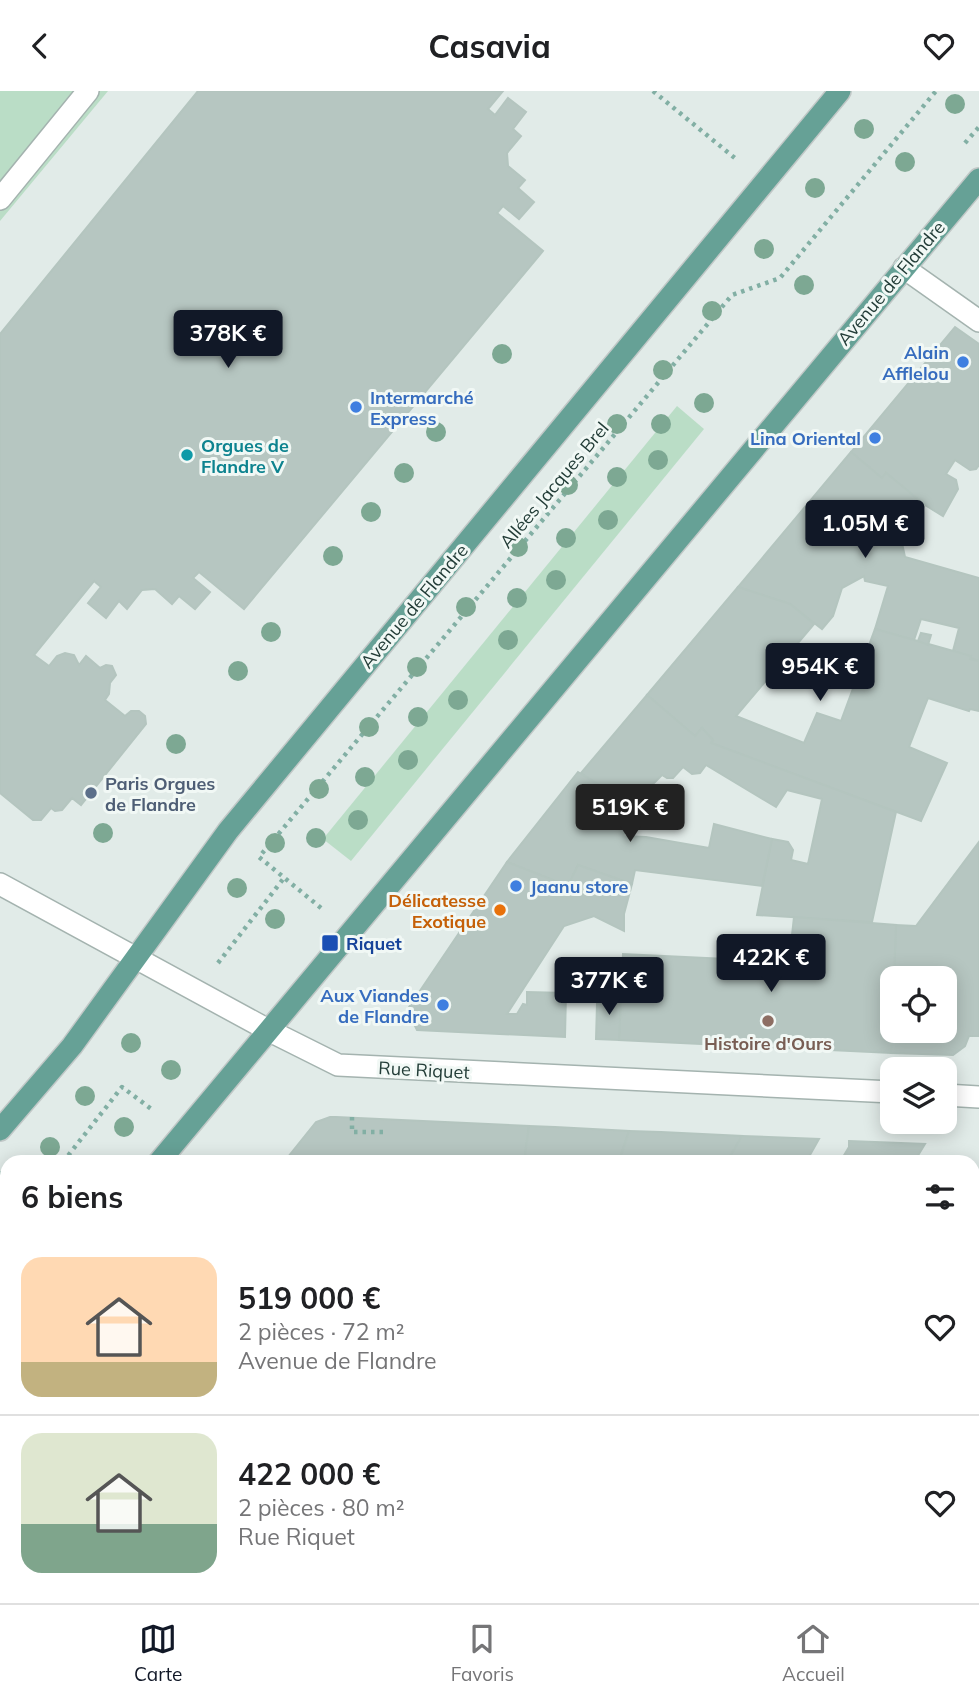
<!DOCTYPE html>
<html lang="fr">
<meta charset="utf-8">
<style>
body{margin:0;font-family:Mulish,sans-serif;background:#f6f6f6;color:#202124;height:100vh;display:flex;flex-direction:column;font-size:26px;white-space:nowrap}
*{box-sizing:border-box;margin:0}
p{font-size:23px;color:#757577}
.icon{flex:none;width:38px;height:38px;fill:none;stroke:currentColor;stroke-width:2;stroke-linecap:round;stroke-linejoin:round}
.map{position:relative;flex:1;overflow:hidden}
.sheet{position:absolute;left:0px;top:1064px;width:980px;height:448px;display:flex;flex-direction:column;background:#fff;border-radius:21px 21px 0 0;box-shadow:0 4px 18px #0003}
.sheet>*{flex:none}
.tools{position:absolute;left:880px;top:875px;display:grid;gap:14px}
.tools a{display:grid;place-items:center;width:77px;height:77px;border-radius:14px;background:#fff;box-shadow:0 4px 18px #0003;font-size:35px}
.price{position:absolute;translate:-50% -60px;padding:0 16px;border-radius:7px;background:#111827;color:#fff;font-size:23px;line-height:46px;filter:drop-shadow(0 2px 4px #0008)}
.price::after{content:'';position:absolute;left:50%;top:42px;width:21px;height:16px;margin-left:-10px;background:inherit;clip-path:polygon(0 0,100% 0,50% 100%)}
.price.current{background:#222;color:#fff}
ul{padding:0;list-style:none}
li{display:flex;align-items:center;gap:21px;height:175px;padding:0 21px}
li+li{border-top:2px solid #e0e0e0}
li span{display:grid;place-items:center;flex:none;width:196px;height:140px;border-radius:21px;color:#555}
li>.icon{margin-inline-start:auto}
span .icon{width:84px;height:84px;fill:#fffc;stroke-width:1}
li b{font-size:30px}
h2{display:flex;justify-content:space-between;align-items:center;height:84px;padding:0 21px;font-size:30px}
header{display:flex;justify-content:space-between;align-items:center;height:91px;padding:0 21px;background:#fff;font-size:32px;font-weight:700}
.tabs{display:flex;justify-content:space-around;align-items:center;height:98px;border-top:2px solid #e0e0e0;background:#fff;font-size:19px;color:#757577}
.tabs a{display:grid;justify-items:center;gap:4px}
.tabs .current{color:#111827}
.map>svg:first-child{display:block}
</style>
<header><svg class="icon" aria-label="back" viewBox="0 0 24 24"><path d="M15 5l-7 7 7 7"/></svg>Casavia<svg class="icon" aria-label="heart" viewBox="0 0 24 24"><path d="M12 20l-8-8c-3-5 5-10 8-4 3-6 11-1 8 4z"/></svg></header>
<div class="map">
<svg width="979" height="1512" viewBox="0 0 979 1512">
<rect width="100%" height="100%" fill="#e1ebe8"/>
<g fill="#baddc6">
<polygon points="0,0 108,0 0,130"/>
<polygon points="677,315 704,338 351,770 323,748"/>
</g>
<g fill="#b6c6c1" stroke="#b4c5bf" stroke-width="2">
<polygon points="198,0 503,0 488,18 495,24 508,7 526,21 513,38 521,45 507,62 508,75 525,89 518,97 534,111 519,128 503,115 497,122 543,160 244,518 199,481 193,487 210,501 195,518 179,505 172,513 155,498 142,499 127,518 119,510 106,527 88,512 101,496 94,490 34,564 49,575 57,565 65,562 74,564 79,574 86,565 100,577 106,574 112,575 116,584 110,592 109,603 105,609 125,625 131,620 139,620 145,625 146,633 81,714 72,707 62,719 55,720 51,717 41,729 33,729 0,702 0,243"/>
<polygon points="955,236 979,253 979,374 976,378 970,379 955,369 946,383 956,389 958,398 943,425 925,414 886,382 882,387 851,361"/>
<polygon points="851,361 882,387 886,382 925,414 900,443 905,466 979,487 979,570 953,560 959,537 921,528 914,549 875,538 888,495 865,490 864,485 842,497 833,525 822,538 790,513 738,496"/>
<polygon points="738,496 790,513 814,533 736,625 804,652 817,622 841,630 875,538 971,565 970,568 979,570 979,620 970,618 969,620 928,607 909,656 947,672 921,730 711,652 713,649 702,637 695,645 647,604"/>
<polygon points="921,542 931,544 928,554 918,550"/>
<polygon points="647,604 695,645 702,637 713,649 711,652 896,721 872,831 757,824 772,748 788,751 793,759 791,769 808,773 822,708 787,699 776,716 706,674 700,682 692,683 683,676 673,687 667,687 662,684 631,715 581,682"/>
<polygon points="578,681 636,718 623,745 646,746 709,757 714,733 772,748 762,795 635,779 632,793 578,774 568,795 507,771"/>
<polygon points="979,751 979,945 969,945 965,955 953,964 891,962 892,913 892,940 945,940 945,887 894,887 896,834 916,835"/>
<polygon points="507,771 568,795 578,774 632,793 624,823 624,840 594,825 564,835 507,923 517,923 523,913 527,914 527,901 566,902 565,946 417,939 407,919"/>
<polygon points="794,826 896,834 891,962 619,949 623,863 789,871"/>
<polygon points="602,902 621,904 619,949 596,948 597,913 601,913"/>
<polygon points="330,1026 336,1026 529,1035 524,1071 284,1071 316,1031"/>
<polygon points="529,1035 555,1036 629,1040 619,1071 524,1071"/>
<polygon points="629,1040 661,1041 742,1045 727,1071 619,1071"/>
<polygon points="742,1045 819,1048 806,1071 727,1071"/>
<polygon points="849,1050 925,1053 914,1071 840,1071 849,1056"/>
<polygon points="973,1148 979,1153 979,1267 973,1263"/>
<polygon points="1,1421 7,1425 7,1505 60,1505 58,1512 0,1512"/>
<polygon points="60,1505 86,1505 90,1512 58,1512"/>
<polygon points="105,1505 143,1505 155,1512 109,1512"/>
<polygon points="299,1505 480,1505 476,1512 301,1512 296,1509"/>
<polygon points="480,1505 549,1505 566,1512 476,1512"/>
<polygon points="549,1505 684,1505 680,1512 566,1512"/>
<polygon points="849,1505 932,1505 940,1512 843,1512"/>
</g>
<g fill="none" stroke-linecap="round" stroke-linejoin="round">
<defs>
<g id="pedestrian">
<polyline points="0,108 88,0"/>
<polyline points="904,177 979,230"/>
</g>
<g id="minor">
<polyline points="270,940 338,974 892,1001"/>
<polyline points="945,1004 979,1006"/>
<polyline points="0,1381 7,1385"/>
<polyline points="213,1505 225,1512"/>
</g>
<polyline id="tertiary" points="0,793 270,940"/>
<g id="primary">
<polyline points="0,1039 72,955 228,740 840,0"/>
<polyline points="159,1071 979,88"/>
<polyline points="0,1275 7,1266"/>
</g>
</defs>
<use href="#pedestrian" stroke="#a4b3af" stroke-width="24"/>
<use href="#minor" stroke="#a4b3af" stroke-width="24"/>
<use href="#tertiary" stroke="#a4b3af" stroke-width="24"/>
<use href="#primary" stroke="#c1c8c7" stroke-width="24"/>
<g stroke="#82afa4" stroke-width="4.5" stroke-dasharray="3.5 5" stroke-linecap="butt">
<polyline points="653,0 736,68"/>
<polyline points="965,52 979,36"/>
<polyline points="321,817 259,766 732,204 780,187 936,0"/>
<polyline points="218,872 284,787"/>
<polyline points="352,1026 352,1041 384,1041"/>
<polyline points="63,1071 122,996 154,1020"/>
<polyline points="0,1084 6,1076"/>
<polyline points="0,1151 7,1142"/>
<polyline points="0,1227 7,1218"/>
</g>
<use href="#pedestrian" stroke="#fff" stroke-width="21"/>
<use href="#minor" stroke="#fff" stroke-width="21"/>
<use href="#tertiary" stroke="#fff" stroke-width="21"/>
<use href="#primary" stroke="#66a196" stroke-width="21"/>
</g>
<g fill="#7da893">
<circle cx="955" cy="13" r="10"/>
<circle cx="864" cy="38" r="10"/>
<circle cx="905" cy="71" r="10"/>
<circle cx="815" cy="97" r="10"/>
<circle cx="764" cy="158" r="10"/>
<circle cx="804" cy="194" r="10"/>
<circle cx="712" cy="220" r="10"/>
<circle cx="502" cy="263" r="10"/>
<circle cx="663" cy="279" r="10"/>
<circle cx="704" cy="312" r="10"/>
<circle cx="617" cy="333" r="10"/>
<circle cx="661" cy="333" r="10"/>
<circle cx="436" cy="341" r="10"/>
<circle cx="658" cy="369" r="10"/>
<circle cx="404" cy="382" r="10"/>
<circle cx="617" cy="386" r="10"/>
<circle cx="568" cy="394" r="10"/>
<circle cx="371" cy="421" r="10"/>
<circle cx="608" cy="429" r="10"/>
<circle cx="566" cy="447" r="10"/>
<circle cx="518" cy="456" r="10"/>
<circle cx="333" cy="465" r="10"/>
<circle cx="556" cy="489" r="10"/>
<circle cx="517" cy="507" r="10"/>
<circle cx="466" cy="516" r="10"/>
<circle cx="271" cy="541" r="10"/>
<circle cx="508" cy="549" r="10"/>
<circle cx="417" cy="576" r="10"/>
<circle cx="238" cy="580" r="10"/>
<circle cx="458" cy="609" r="10"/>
<circle cx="418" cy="626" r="10"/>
<circle cx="369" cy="636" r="10"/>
<circle cx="176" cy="653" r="10"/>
<circle cx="408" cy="669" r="10"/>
<circle cx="365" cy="686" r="10"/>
<circle cx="319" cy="698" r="10"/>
<circle cx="358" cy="729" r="10"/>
<circle cx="103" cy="742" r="10"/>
<circle cx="316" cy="747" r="10"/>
<circle cx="275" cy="752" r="10"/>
<circle cx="237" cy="797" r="10"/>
<circle cx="275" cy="828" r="10"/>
<circle cx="131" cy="952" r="10"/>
<circle cx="171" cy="979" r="10"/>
<circle cx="85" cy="1005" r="10"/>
<circle cx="124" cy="1036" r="10"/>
<circle cx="50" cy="1056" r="10"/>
</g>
<g fill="#3f7fe0" stroke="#f1f8f5" stroke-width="2.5">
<circle cx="963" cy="271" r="7"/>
<circle cx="356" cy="316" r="7"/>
<circle cx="875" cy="347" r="7"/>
<circle cx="516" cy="795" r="7"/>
<circle cx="443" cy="914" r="7"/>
</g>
<circle fill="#0f9aa8" stroke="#f1f8f5" stroke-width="2.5" cx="187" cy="364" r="7"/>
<circle fill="#5c6f8a" stroke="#f1f8f5" stroke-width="2.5" cx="91" cy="702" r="7"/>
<circle fill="#e8710a" stroke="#f1f8f5" stroke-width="2.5" cx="500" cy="819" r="7"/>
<rect fill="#1a4fb4" stroke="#f1f8f5" stroke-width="2.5" x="321" y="843" width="18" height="18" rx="3.5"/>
<circle fill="#8d6e63" stroke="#f1f8f5" stroke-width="2.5" cx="768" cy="930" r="7"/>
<g text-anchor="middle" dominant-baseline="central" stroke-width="6" stroke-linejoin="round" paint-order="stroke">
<g font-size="18" fill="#223c37" stroke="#f1f8f5">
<text transform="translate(891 192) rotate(-50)">Avenue de Flandre</text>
<text transform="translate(554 394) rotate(-50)">Allées Jacques Brel</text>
<text transform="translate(414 515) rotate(-50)">Avenue de Flandre</text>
<text transform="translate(424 979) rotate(3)">Rue Riquet</text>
</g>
<g font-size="18" font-weight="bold" fill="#366cbe" stroke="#f1f8f5" text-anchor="end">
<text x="949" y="261">Alain<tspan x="949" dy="21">Afflelou</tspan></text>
<text x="370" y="306" text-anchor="start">Intermarché<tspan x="370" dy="21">Express</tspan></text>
<text x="861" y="347">Lina Oriental</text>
<text x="530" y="795" text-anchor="start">Jaanu store</text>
<text x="429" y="904">Aux Viandes<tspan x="429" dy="21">de Flandre</tspan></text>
</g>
<g font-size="18" font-weight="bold" fill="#0d838f" stroke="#f1f8f5" text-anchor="start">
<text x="201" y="354">Orgues de<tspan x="201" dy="21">Flandre V</tspan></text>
</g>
<g font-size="18" font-weight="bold" fill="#4e5e75" stroke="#f1f8f5" text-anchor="start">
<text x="105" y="692">Paris Orgues<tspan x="105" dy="21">de Flandre</tspan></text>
</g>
<g font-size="18" font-weight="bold" fill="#c56008" stroke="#f1f8f5" text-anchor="end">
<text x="486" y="809">Délicatesse<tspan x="486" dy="21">Exotique</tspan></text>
</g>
<g font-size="18" font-weight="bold" fill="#164399" stroke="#f1f8f5" text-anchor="start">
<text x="346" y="852">Riquet</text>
</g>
<g font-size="18" font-weight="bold" fill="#785e54" stroke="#f1f8f5">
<text x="768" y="952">Histoire d'Ours</text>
</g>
</g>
</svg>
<div class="tools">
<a><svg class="icon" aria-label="locate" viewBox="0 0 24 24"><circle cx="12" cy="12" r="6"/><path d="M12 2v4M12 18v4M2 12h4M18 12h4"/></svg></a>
<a><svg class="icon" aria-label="layers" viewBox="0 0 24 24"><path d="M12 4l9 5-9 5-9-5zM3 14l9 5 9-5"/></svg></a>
</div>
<b class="price" style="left:228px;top:279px">378K €</b>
<b class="price" style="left:865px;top:469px">1.05M €</b>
<b class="price" style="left:820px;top:612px">954K €</b>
<b class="price current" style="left:630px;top:753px">519K €</b>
<b class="price" style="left:771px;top:903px">422K €</b>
<b class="price" style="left:609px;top:926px">377K €</b>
<section class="sheet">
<h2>6 biens<svg class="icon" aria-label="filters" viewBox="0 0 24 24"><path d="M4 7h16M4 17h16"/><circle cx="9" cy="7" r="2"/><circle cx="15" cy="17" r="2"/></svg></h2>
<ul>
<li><span style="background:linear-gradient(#ffd9b3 75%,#c2b280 0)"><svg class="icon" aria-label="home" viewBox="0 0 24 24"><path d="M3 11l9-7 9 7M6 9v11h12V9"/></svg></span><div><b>519 000 €</b><p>2 pièces · 72 m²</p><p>Avenue de Flandre</p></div><svg class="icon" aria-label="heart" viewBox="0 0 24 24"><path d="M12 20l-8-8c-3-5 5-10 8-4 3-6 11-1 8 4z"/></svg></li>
<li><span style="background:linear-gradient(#dfe7d0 65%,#7fa58c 0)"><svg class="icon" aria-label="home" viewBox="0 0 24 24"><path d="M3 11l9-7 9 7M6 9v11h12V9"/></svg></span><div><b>422 000 €</b><p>2 pièces · 80 m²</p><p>Rue Riquet</p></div><svg class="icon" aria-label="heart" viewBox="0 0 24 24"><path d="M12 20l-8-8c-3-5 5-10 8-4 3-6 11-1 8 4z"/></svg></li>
</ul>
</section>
</div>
<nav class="tabs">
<a class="current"><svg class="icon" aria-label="map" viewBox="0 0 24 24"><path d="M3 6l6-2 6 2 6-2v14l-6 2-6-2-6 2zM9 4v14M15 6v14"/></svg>Carte</a>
<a><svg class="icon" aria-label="saved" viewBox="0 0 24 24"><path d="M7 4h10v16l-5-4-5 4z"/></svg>Favoris</a>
<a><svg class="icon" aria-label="home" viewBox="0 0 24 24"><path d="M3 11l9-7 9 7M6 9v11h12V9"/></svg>Accueil</a>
</nav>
